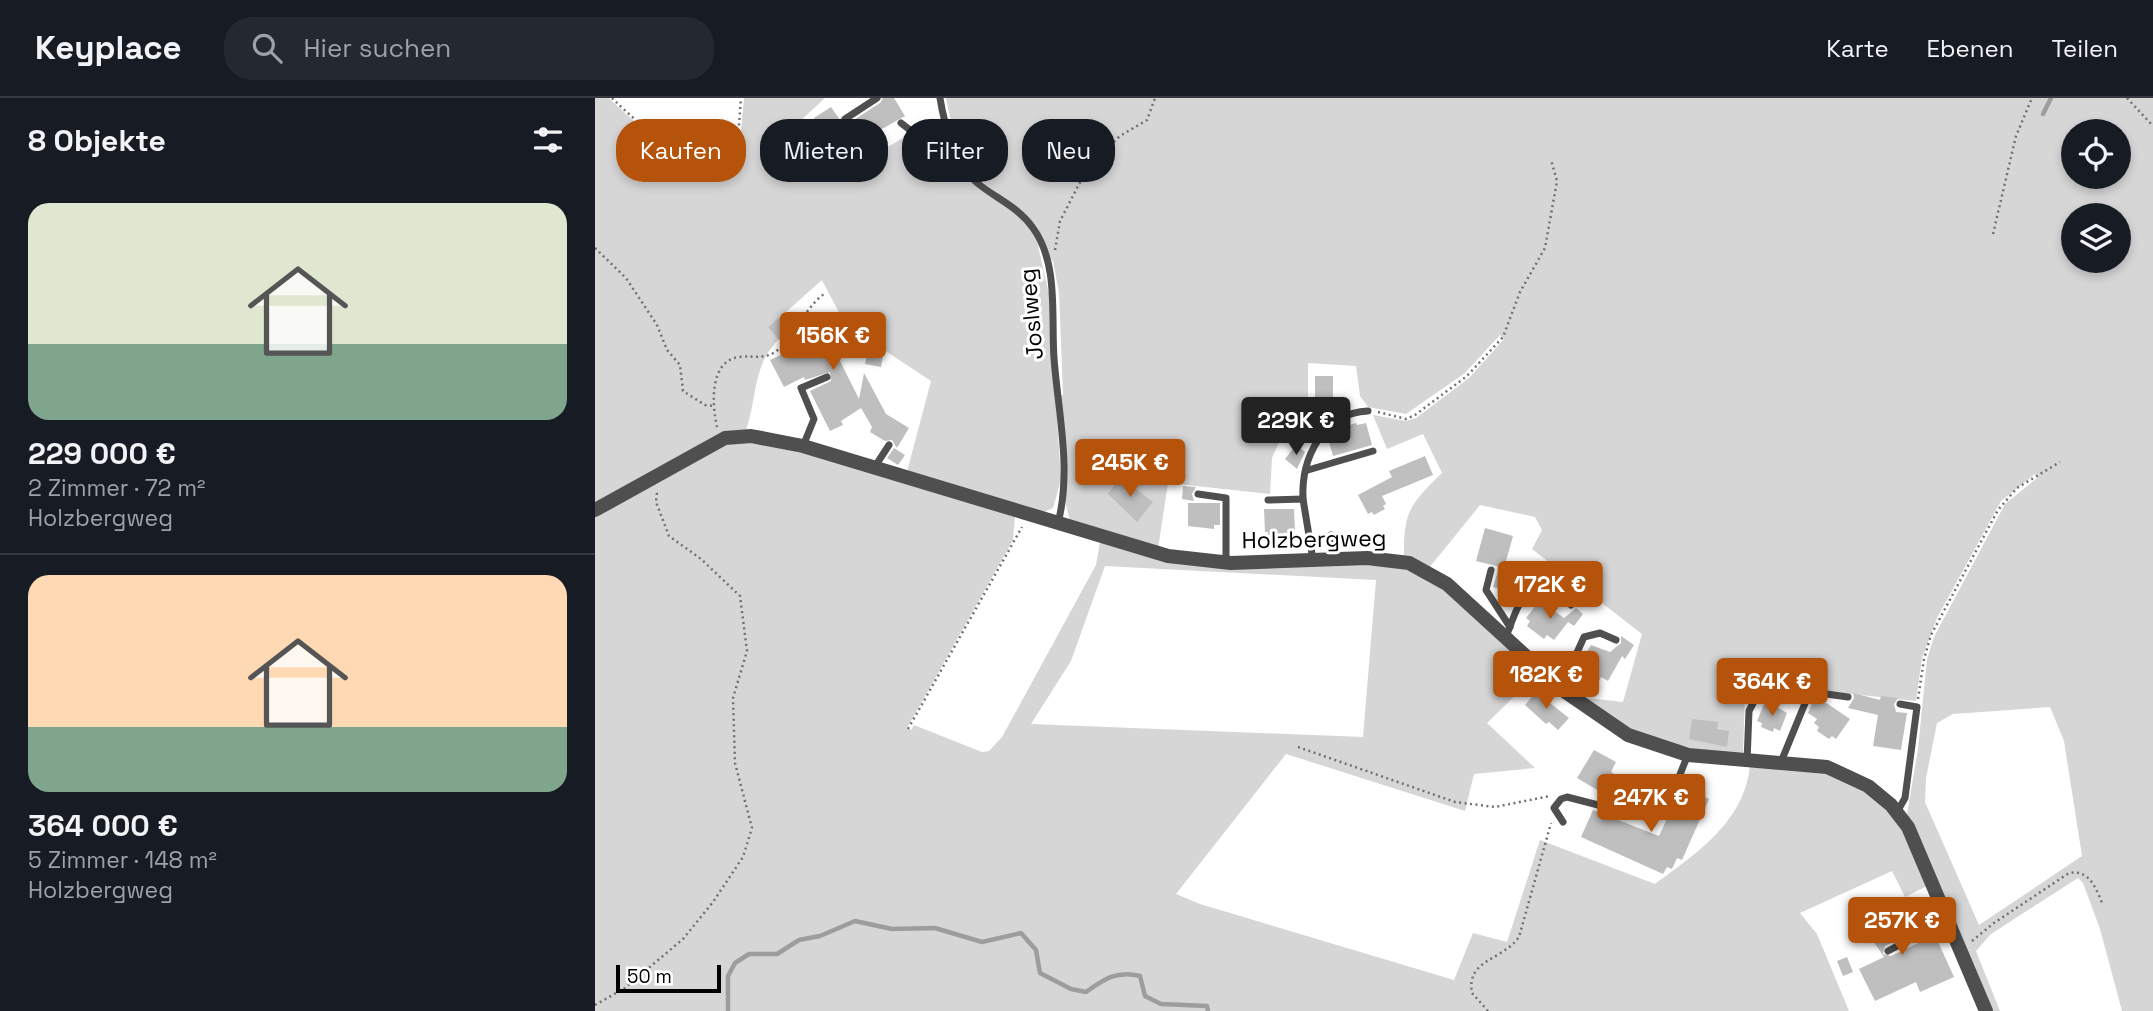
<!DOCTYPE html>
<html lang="de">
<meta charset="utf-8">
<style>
body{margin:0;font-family:"Space Grotesk",sans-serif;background:#242831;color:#f1f3f6;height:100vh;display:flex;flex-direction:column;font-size:26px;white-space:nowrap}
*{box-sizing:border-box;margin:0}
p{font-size:23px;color:#9ea1a6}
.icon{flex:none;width:38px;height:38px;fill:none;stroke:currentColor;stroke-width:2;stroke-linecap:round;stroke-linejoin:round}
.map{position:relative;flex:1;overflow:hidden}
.side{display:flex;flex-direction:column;background:#171b24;width:595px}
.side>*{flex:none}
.banner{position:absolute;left:21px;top:21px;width:665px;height:63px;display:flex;gap:14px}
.fabs{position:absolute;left:1466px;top:21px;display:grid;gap:14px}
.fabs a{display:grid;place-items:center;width:70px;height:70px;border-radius:50%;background:#171b24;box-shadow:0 4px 10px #0003;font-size:35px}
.scale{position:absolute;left:21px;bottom:18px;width:105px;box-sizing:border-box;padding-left:7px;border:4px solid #000;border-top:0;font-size:19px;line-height:24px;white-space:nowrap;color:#000;-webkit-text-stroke:5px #fff;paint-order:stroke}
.price{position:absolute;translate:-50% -60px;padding:0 16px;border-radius:7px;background:#b45309;color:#fff;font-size:23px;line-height:46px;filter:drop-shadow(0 2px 4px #0008)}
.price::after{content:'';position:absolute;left:50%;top:42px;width:21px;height:16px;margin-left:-10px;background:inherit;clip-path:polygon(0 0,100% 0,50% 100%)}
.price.on{background:#222;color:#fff}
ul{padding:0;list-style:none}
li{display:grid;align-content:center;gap:14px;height:371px;padding:0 28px}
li+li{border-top:2px solid #363941}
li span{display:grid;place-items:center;height:217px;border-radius:21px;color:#555}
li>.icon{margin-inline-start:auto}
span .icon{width:126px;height:126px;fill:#fffc;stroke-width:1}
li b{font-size:30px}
h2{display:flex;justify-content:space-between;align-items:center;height:84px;padding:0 28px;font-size:30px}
.chip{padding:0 24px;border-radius:28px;background:#171b24;box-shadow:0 4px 10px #0003;font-size:24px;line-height:63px}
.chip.on{background:#b45309;color:#fff}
header{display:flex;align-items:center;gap:42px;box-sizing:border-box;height:98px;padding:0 35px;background:#171b24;border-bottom:2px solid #363941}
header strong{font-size:33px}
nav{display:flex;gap:38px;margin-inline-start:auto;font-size:24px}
.search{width:490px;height:63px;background:#242831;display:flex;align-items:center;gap:18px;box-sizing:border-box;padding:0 24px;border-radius:28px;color:#9ea1a6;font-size:26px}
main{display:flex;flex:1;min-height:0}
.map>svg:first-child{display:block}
</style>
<header>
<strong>Keyplace</strong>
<div class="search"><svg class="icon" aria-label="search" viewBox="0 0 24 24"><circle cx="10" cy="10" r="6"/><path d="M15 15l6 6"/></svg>Hier suchen</div>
<nav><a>Karte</a><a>Ebenen</a><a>Teilen</a></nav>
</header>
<main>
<section class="side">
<h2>8 Objekte<svg class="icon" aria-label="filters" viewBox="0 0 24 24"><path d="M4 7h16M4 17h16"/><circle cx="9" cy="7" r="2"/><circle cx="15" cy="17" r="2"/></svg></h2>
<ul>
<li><span style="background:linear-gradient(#dfe7d0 65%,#7fa58c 0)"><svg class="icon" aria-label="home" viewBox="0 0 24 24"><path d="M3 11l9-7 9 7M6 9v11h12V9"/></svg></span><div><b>229 000 €</b><p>2 Zimmer · 72 m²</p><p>Holzbergweg</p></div></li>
<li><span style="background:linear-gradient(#ffd9b3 70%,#7fa58c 0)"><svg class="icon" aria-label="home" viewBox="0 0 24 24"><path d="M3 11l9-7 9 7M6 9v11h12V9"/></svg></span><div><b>364 000 €</b><p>5 Zimmer · 148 m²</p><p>Holzbergweg</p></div></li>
</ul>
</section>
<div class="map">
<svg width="1558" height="913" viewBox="0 0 1558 913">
<rect width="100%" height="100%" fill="#fff"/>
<g fill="#d6d6d6" fill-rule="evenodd">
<path d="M 0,0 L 14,0 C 36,21 117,99 144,54 L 149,0 L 230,0 L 202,26 L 215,46 C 234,50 255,49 271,39 L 271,55 L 277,58 L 315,36 L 422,116 L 441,139 L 454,196 L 466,382 L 458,410 L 449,414 L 312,374 L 336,283 L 289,252 L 289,248 L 260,245 L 227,182 L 174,229 L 184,241 C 157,268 163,297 151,332 L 0,405 Z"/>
<path d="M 351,0 L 1558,0 L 1558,913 L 1527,913 L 1505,831 L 1488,785 L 1483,780 L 1396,836 L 1381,853 L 1405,913 L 1396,913 L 1312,716 L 1323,651 L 1332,561 L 1339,539 L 1410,406 L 1442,380 L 1440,376 L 1406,403 L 1342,520 L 1327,560 L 1321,603 L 1156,585 L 1150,593 L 1148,658 L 1114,656 L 1048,639 L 984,599 L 1028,604 L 1047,536 L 937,451 L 947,432 L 940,419 L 885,407 L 834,470 L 809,460 C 808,414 815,406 847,375 L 828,336 L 792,351 L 778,317 L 811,323 L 821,320 L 874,280 L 909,241 L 905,237 L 870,275 L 811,316 L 773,309 L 765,298 L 761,268 L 713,265 L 713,313 L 697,315 L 677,360 L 675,396 L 573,385 L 563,451 L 475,423 L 471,407 L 465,298 L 468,297 L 464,195 L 458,163 L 454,161 C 440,112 421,114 388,84 C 367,66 356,27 351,0 ZM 1479,33 L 1524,33 L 1524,79 L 1479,79 ZM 1479,117 L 1524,117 L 1524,163 L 1479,163 ZM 1455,609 L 1469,643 L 1487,758 L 1384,827 L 1330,704 L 1331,680 L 1342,625 L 1358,616 Z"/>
<path d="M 142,343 L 189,348 L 420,418 L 418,442 L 312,630 L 316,632 L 319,627 L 387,654 L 394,653 L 407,639 L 501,467 L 505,444 L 572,462 L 807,468 L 849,490 L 943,575 L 892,625 L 940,670 L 879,676 L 870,713 L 691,656 L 581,796 L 605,806 L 859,882 L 878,835 L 912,844 L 945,742 L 1060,786 C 1102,755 1150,723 1155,667 L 1207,669 L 1255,682 L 1299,716 L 1334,787 L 1310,799 L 1297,773 L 1205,815 L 1222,836 L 1254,913 L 0,913 L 0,417 L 117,352 ZM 510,468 L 781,482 L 768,639 L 436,626 L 476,563 Z"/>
</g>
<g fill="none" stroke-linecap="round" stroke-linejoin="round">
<g stroke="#9d9d9d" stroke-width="4.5">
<polyline points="1448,16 1456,0"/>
<path d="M 133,913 L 133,878 L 140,865 L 154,856 L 182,856 L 204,842 L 225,838 L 260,823 L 297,831 L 340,830 L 387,844 L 426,835 L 441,852 L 445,875 L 476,891 L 491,894 C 509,881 522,872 545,878 L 550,898 L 566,906 L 612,908 L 613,913"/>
</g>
</g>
<g fill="#bfbfbf">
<polygon points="288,0 299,0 310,18 262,45 251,27 285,5"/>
<polygon points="236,9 250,29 233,41 219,20"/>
<polygon points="220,216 225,226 245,216 258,242 290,248 286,269 270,266 274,246 244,261 264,301 269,275 291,316 314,330 302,350 297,342 290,343 275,334 277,329 266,310 246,323 248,327 235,333 215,293 236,283 235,274 210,282 209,279 189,289 175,262 194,253 173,229 186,218 195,228"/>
<rect x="720" y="278" width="18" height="35"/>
<polygon points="761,325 762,327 771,325 777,347 738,358 733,340 746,336 744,330"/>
<polygon points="719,327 720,336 717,340 703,342 701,330"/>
<polygon points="701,347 710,354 702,371 690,361"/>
<polygon points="299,350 310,357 303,367 292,360"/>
<polygon points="830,358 838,377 787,398 791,406 788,408 790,411 779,417 777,414 773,416 763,397 797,379 794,373"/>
<polygon points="525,379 558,404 542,424 513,396"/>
<polygon points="588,388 601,389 597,396 599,403 587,401"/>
<polygon points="593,405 625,405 625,427 619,427 619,431 593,428"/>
<polygon points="669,411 699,411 700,433 673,438 673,434 670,434"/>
<polygon points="890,430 918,438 909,470 881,463"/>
<polygon points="904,470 920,474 914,494 898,489"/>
<polygon points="945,502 969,520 981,510 988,516 979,528 973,524 959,542 952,537 949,541 932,528 935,523 931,520"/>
<polygon points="1026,538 1039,547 1030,561 1027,558 1013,583 1006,579 1004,583 990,575 992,571 984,566 996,547 1015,554 1026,545"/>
<polygon points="941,594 974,620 963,632 954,624 951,626 930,607"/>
<polygon points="1258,595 1285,602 1286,598 1303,600 1299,606 1301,614 1312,615 1306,652 1278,648 1283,617 1253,610 1259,600"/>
<polygon points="1227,602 1255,621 1241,641 1237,638 1234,641 1222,633 1224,629 1219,625 1222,621 1213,615 1218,603"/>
<polygon points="1175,605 1192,615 1185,633 1179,630 1178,634 1166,629 1167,625 1162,623 1169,606 1174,608"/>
<polygon points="1097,621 1123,624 1122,631 1134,633 1132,649 1094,641"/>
<polygon points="999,652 1021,664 1016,674 1024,679 1017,690 1009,685 1004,693 982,680"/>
<polygon points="1087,688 1114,701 1087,762 1082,760 1077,771 1072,769 1068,776 986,739 998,712 1064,738"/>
<polygon points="1300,802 1319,832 1290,848 1288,856 1296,858 1340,837 1359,879 1325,894 1321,884 1280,903 1264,871 1289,859 1271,832 1279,827 1274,818"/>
<polygon points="1252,859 1258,874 1248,878 1242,863"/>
</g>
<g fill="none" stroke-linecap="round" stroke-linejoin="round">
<g stroke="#717171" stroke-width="2.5" stroke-dasharray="2 3.5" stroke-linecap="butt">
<path d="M 17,0 C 37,20 117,94 142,53 L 146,0"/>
<polyline points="1532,0 1558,28"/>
<polyline points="1398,136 1421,38 1437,0"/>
<polyline points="0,150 31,180 62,227 72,252 85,267 88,293 110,307 119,308"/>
<polyline points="460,152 465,123 495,65 525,38 552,22 560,0"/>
<polyline points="783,314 811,321 820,317 872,278 908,239 925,194 950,150 962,83 956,62"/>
<path d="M 122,329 C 117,307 114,263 144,259 C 161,257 171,263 185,250 C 203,233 209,211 229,196"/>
<polyline points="1323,601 1329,561 1336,537 1403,412 1422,390 1465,364"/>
<polyline points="313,631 427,429"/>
<polyline points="703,649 860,704 900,709 955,698"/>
<path d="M 1377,843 L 1399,825 L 1474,775 C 1495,771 1501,791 1508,807"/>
<polyline points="0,907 30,890 88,841 118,804 148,759 157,730 140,665 138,600 152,553 145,498 106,461 74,438 61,404 62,394"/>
<path d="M 893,913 L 877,895 C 871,861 907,863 924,839 L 956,725"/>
</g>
<g stroke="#4f4f4f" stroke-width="7">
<path d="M 345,0 C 349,26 360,64 380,83 C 399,100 423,108 438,130 C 464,166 456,218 459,260 C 463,314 477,372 463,425"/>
<polyline points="250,21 282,0"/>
<polyline points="306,25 369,74"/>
<polyline points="208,348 219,321 206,290 232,279"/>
<polyline points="279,370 294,347"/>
<polyline points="713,372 778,353"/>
<polyline points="603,396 631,400 631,465"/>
<path d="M 708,401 C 706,360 728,315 773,313"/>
<polyline points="673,402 708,401 718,462"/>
<polyline points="736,437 740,461"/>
<polyline points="896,472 891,492 915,529"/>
<path d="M 911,539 C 926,499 932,474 976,507"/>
<polyline points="966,590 989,539 1005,535 1021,542"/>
<polyline points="1152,663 1154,613 1164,594 1177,593"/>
<polyline points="1186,664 1213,598 1224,595 1253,599"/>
<polyline points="1302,714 1310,700 1322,609 1305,606"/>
<path d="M 968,724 L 959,710 L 966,701 L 972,699 L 1054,720 C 1075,713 1084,676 1093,657"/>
<polyline points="1293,853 1352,822"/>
</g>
<polyline stroke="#4f4f4f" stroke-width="14" points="0,412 130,340 156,338 208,348 573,458 636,465 772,460 814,465 852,486 969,593 1033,637 1093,657 1232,669 1273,688 1296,707 1313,729 1391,913"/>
</g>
<g text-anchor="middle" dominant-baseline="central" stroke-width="6" stroke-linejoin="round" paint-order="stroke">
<g font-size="23" fill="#000" stroke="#fff">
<text transform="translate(436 216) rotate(-95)">Joslweg</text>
<text transform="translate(719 441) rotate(-1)">Holzbergweg</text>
</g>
</g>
</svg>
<div class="fabs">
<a><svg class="icon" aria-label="locate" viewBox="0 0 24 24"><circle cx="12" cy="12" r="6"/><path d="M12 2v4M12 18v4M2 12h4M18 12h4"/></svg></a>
<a><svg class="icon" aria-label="layers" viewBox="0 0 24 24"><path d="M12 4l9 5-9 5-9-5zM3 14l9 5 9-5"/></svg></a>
</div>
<div class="scale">50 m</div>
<b class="price" style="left:238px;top:274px">156K €</b>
<b class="price on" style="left:701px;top:359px">229K €</b>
<b class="price" style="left:535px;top:401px">245K €</b>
<b class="price" style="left:955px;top:523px">172K €</b>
<b class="price" style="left:951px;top:613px">182K €</b>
<b class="price" style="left:1177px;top:620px">364K €</b>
<b class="price" style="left:1056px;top:736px">247K €</b>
<b class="price" style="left:1307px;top:859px">257K €</b>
<div class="banner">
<a class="chip on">Kaufen</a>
<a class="chip">Mieten</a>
<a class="chip">Filter</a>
<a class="chip">Neu</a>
</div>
</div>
</main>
